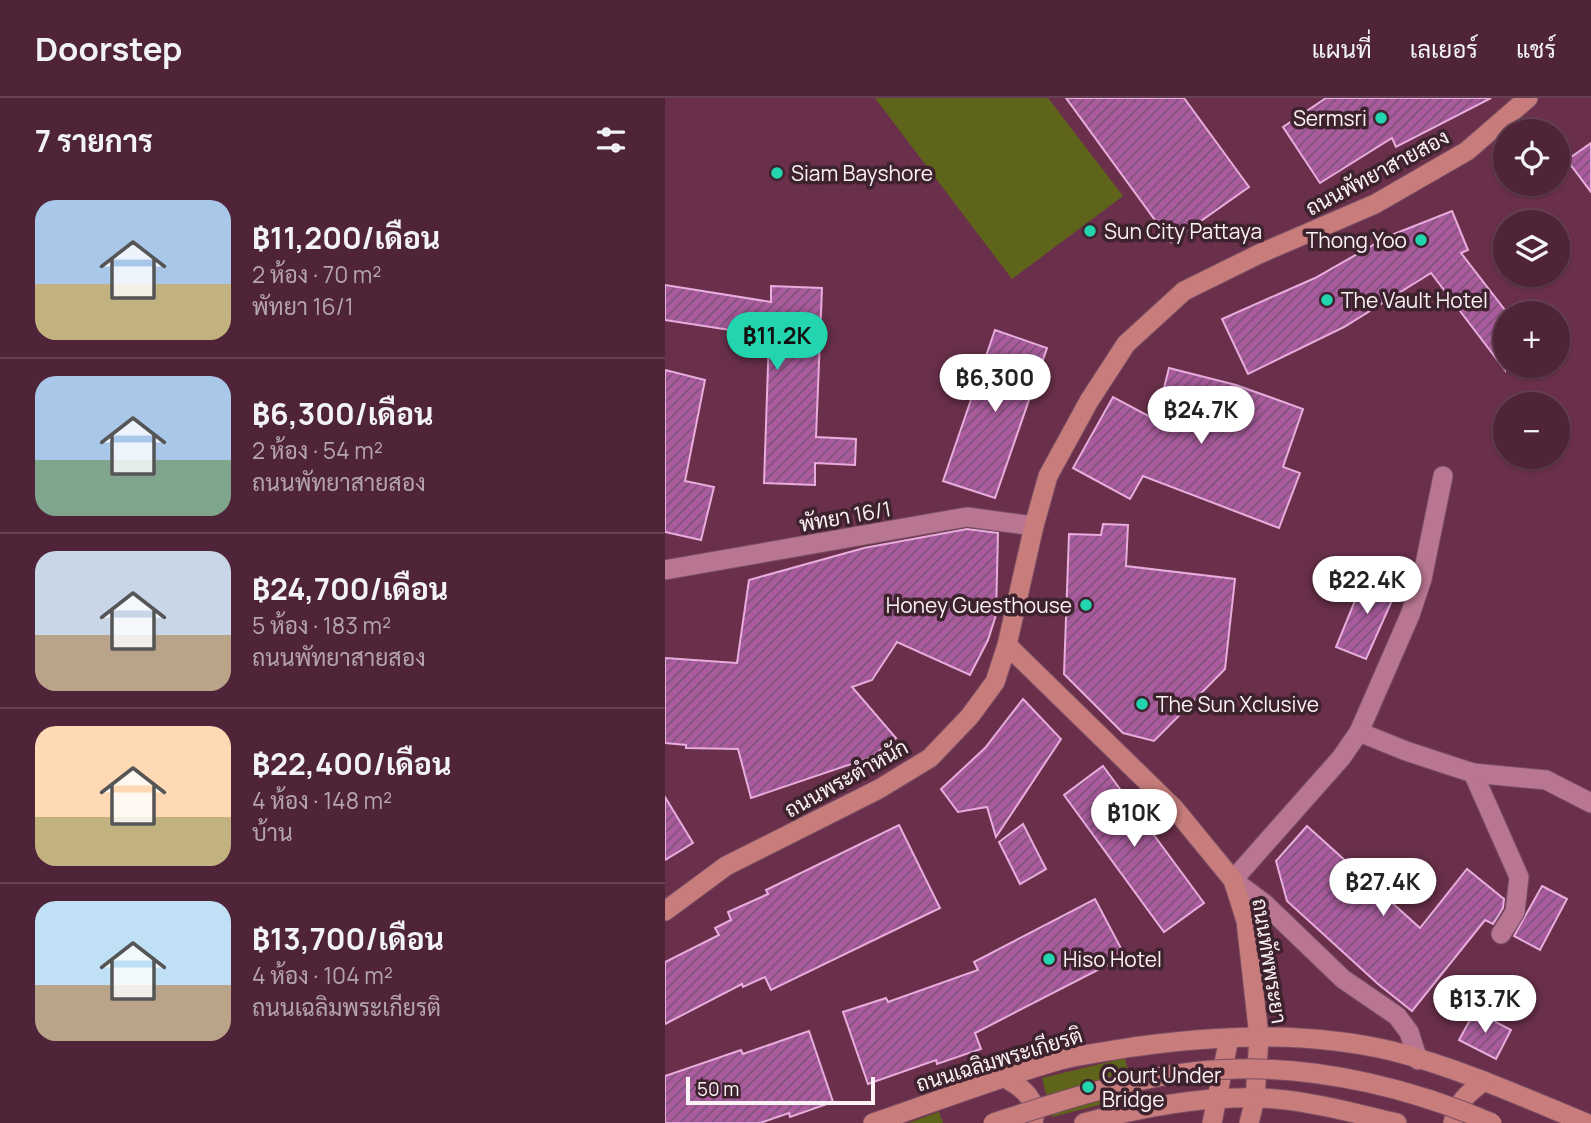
<!DOCTYPE html>
<html lang="th">
<meta charset="utf-8">
<style>
body{margin:0;font-family:Manrope,Sarabun,sans-serif;background:#562c40;color:#f1f3f6;height:100vh;display:flex;flex-direction:column;font-size:26px;white-space:nowrap}
*{box-sizing:border-box;margin:0}
p{font-size:23px;color:#b4a4ae}
.icon{flex:none;width:38px;height:38px;fill:none;stroke:currentColor;stroke-width:2;stroke-linecap:round;stroke-linejoin:round}
.map{position:relative;flex:1;overflow:hidden}
.panel{display:flex;flex-direction:column;background:#502438;width:665px}
.panel>*{flex:none}
.fabs{position:absolute;left:828px;top:21px;display:grid;gap:14px}
.fabs a{display:grid;place-items:center;width:77px;height:77px;border-radius:50%;background:#502438;box-shadow:0 2px 5px #0004,0 0 0 2px #674153;font-size:35px}
.scale{position:absolute;left:21px;bottom:18px;width:189px;box-sizing:border-box;padding-left:7px;border:4px solid #faf2f5;border-top:0;font-size:19px;line-height:24px;white-space:nowrap;color:#faf2f5;-webkit-text-stroke:5px #3e232f;paint-order:stroke}
.price{position:absolute;translate:-50% -60px;padding:0 16px;border-radius:24px;background:#fff;color:#222;font-size:23px;line-height:46px;filter:drop-shadow(0 2px 4px #0008)}
.price::after{content:'';position:absolute;left:50%;top:42px;width:21px;height:16px;margin-left:-10px;background:inherit;clip-path:polygon(0 0,100% 0,50% 100%)}
.price.on{background:#23d5af;color:#111}
ul{padding:0;list-style:none}
li{display:flex;align-items:center;gap:21px;height:175px;padding:0 35px}
li+li{border-top:2px solid #674153}
li span{display:grid;place-items:center;flex:none;width:196px;height:140px;border-radius:21px;color:#555}
li>.icon{margin-inline-start:auto}
span .icon{width:84px;height:84px;fill:#fffc;stroke-width:1}
li b{font-size:30px}
h2{display:flex;justify-content:space-between;align-items:center;height:84px;padding:0 35px;font-size:30px}
header{display:flex;align-items:center;gap:42px;box-sizing:border-box;height:98px;padding:0 35px;background:#502438;border-bottom:2px solid #674153}
header strong{font-size:33px}
nav{display:flex;gap:38px;margin-inline-start:auto;font-size:24px}
main{display:flex;flex:1;min-height:0}
.map>svg:first-child{display:block}
</style>
<header>
<strong>Doorstep</strong>
<nav><a>แผนที่</a><a>เลเยอร์</a><a>แชร์</a></nav>
</header>
<main>
<section class="panel">
<h2>7 รายการ<svg class="icon" aria-label="filters" viewBox="0 0 24 24"><path d="M4 7h16M4 17h16"/><circle cx="9" cy="7" r="2"/><circle cx="15" cy="17" r="2"/></svg></h2>
<ul>
<li><span style="background:linear-gradient(#a9c7e8 60%,#c2b280 0)"><svg class="icon" aria-label="home" viewBox="0 0 24 24"><path d="M3 11l9-7 9 7M6 9v11h12V9"/></svg></span><div><b>฿11,200/เดือน</b><p>2 ห้อง · 70 m²</p><p>พัทยา 16/1</p></div></li>
<li><span style="background:linear-gradient(#a9c7e8 60%,#7fa58c 0)"><svg class="icon" aria-label="home" viewBox="0 0 24 24"><path d="M3 11l9-7 9 7M6 9v11h12V9"/></svg></span><div><b>฿6,300/เดือน</b><p>2 ห้อง · 54 m²</p><p>ถนนพัทยาสายสอง</p></div></li>
<li><span style="background:linear-gradient(#c9d6e8 60%,#b9a48a 0)"><svg class="icon" aria-label="home" viewBox="0 0 24 24"><path d="M3 11l9-7 9 7M6 9v11h12V9"/></svg></span><div><b>฿24,700/เดือน</b><p>5 ห้อง · 183 m²</p><p>ถนนพัทยาสายสอง</p></div></li>
<li><span style="background:linear-gradient(#ffd9b3 65%,#c2b280 0)"><svg class="icon" aria-label="home" viewBox="0 0 24 24"><path d="M3 11l9-7 9 7M6 9v11h12V9"/></svg></span><div><b>฿22,400/เดือน</b><p>4 ห้อง · 148 m²</p><p>บ้าน</p></div></li>
<li><span style="background:linear-gradient(#bfe0f5 60%,#b9a48a 0)"><svg class="icon" aria-label="home" viewBox="0 0 24 24"><path d="M3 11l9-7 9 7M6 9v11h12V9"/></svg></span><div><b>฿13,700/เดือน</b><p>4 ห้อง · 104 m²</p><p>ถนนเฉลิมพระเกียรติ</p></div></li>
</ul>
</section>
<div class="map">
<svg width="926" height="1025" viewBox="0 0 926 1025">
<defs>
<pattern id="building-hatch" width="6" height="6" patternUnits="userSpaceOnUse" patternTransform="scale(1.75)"><rect width="6" height="6" fill="#aa5b9e"/><path d="M-1 1l2-2M0 6l6-6M5 7l2-2" fill="none" stroke="#7f5378"/></pattern>
</defs>
<rect width="100%" height="100%" fill="#6a304b"/>
<g fill="#5f641b">
<polygon points="210,0 383,0 458,98 347,181"/>
<polygon points="460,960 469,998 387,1019 377,980"/>
<polygon points="274,1014 278,1025 243,1025"/>
</g>
<g fill="url(#building-hatch)" stroke="#e7addc" stroke-width="2">
<polygon points="401,0 519,0 584,89 506,144"/>
<polygon points="661,0 826,0 731,49 727,40 655,85 618,29"/>
<polygon points="926,45 926,94 902,62"/>
<polygon points="787,113 803,152 796,155 840,212 840,272 766,175 679,229 583,276 557,221 650,180 724,138"/>
<polygon points="0,187 106,204 106,188 157,190 151,339 191,341 190,367 150,365 150,387 99,385 104,238 0,222"/>
<polygon points="330,232 382,250 330,400 278,383"/>
<polygon points="504,270 571,287 638,311 618,369 635,375 614,430 478,378 465,401 408,370 448,299 491,322"/>
<polygon points="0,272 40,282 20,383 49,389 36,442 0,434"/>
<polygon points="438,426 463,427 461,468 570,481 560,571 489,643 458,635 399,576 404,436 436,437"/>
<polygon points="302,431 333,435 331,517 323,542 305,577 232,544 207,582 187,589 231,640 207,659 86,700 73,651 21,650 21,647 0,645 0,560 72,565 84,482 199,450"/>
<polygon points="701,476 733,489 701,561 671,549"/>
<polygon points="358,601 396,641 331,739 322,709 293,714 276,691 320,650"/>
<polygon points="438,668 539,805 499,834 399,697"/>
<polygon points="0,699 28,745 0,762"/>
<polygon points="358,726 381,771 355,786 334,744"/>
<polygon points="234,727 275,810 106,892 100,879 78,889 77,886 0,926 0,864 54,837 50,830 66,822 63,814 103,796 101,792"/>
<polygon points="642,728 755,830 802,771 839,801 838,810 828,826 820,822 747,913 713,886 622,803 611,763"/>
<polygon points="877,788 902,801 875,852 849,838"/>
<polygon points="430,801 460,858 310,935 316,951 272,966 271,962 203,986 178,914 221,900 223,904 313,872 309,864"/>
<polygon points="810,913 846,932 831,961 794,942"/>
<polygon points="144,933 168,1004 125,1019 124,1015 95,1025 0,1025 0,978 76,952 78,956"/>
</g>
<g fill="none" stroke-linecap="round" stroke-linejoin="round">
<defs>
<g id="minor">
<polyline points="0,472 302,419 369,428"/>
<polyline points="694,634 745,517 757,481 778,378"/>
<polyline points="808,675 854,779 850,814 836,836"/>
<polyline points="753,962 744,934 732,918 678,881 600,806 568,782 676,660 694,634 741,653 808,675 881,682 926,705"/>
</g>
<g id="secondary">
<polyline points="342,547 509,710 568,782 581,823 594,939 590,1001 584,1025"/>
<polyline points="0,813 61,768 214,691 265,660 305,618 330,584 342,547 369,428 383,378 424,303 461,246 519,193 594,156 710,106 802,53 863,0"/>
<path d="M 340,980 C 358,990 374,1002 368,1025"/>
<path d="M 208,1025 C 270,1004 332,980 395,962 C 419,956 444,953 468,949 C 554,937 642,933 727,953 C 794,970 858,999 921,1025"/>
<path d="M 419,1025 C 481,1008 556,994 621,1002 C 658,1006 696,1017 732,1025"/>
<polyline points="547,1025 564,940"/>
<path d="M 788,1025 C 792,1004 802,996 819,983"/>
</g>
</defs>
<use href="#minor" stroke="#794e63" stroke-width="21"/>
<use href="#secondary" stroke="#794e63" stroke-width="21"/>
<use href="#minor" stroke="#b87692" stroke-width="19"/>
<use href="#secondary" stroke="#c87d7c" stroke-width="19"/>
<defs>
<path id="secondary-bridge" d="M 328,1025 C 407,999 489,972 572,971 C 658,969 748,991 827,1025"/>
</defs>
<use href="#secondary-bridge" stroke="#794e63" stroke-width="21" stroke-linecap="butt"/>
<use href="#secondary-bridge" stroke="#c87d7c" stroke-width="19"/>
</g>
<g fill="#23d5af" stroke="#3e232f" stroke-width="2.5">
<circle cx="716" cy="20" r="7"/>
<circle cx="112" cy="75" r="7"/>
<circle cx="425" cy="133" r="7"/>
<circle cx="756" cy="142" r="7"/>
<circle cx="662" cy="202" r="7"/>
<circle cx="421" cy="507" r="7"/>
<circle cx="477" cy="606" r="7"/>
<circle cx="384" cy="861" r="7"/>
<circle cx="423" cy="989" r="7"/>
</g>
<g text-anchor="middle" dominant-baseline="central" stroke-width="7" stroke-linejoin="round" paint-order="stroke">
<g font-size="21" fill="#faf2f5" stroke="#3e232f" text-anchor="start">
<text x="702" y="20" text-anchor="end">Sermsri</text>
<text x="126" y="75">Siam Bayshore</text>
<text x="439" y="133">Sun City Pattaya</text>
<text x="742" y="142" text-anchor="end">Thong Yoo</text>
<text x="676" y="202">The Vault Hotel</text>
<text x="407" y="507" text-anchor="end">Honey Guesthouse</text>
<text x="491" y="606">The Sun Xclusive</text>
<text x="398" y="861">Hiso Hotel</text>
<text x="437" y="977">Court Under<tspan x="437" dy="24">Bridge</tspan></text>
</g>
<g font-size="21" fill="#faf2f5" stroke="#3e232f">
<text transform="translate(712 74) rotate(-28)">ถนนพัทยาสายสอง</text>
<text transform="translate(180 418) rotate(-10)">พัทยา 16/1</text>
<text transform="translate(181 680) rotate(-29)">ถนนพระตำหนัก</text>
<text transform="translate(605 863) rotate(81)">ถนนทัพพระยา</text>
<text transform="translate(334 961) rotate(-17)">ถนนเฉลิมพระเกียรติ</text>
</g>
</g>
</svg>
<div class="fabs">
<a><svg class="icon" aria-label="locate" viewBox="0 0 24 24"><circle cx="12" cy="12" r="6"/><path d="M12 2v4M12 18v4M2 12h4M18 12h4"/></svg></a>
<a><svg class="icon" aria-label="layers" viewBox="0 0 24 24"><path d="M12 4l9 5-9 5-9-5zM3 14l9 5 9-5"/></svg></a>
<a>+</a>
<a>−</a>
</div>
<div class="scale">50 m</div>
<b class="price on" style="left:112px;top:274px">฿11.2K</b>
<b class="price" style="left:330px;top:316px">฿6,300</b>
<b class="price" style="left:536px;top:348px">฿24.7K</b>
<b class="price" style="left:702px;top:518px">฿22.4K</b>
<b class="price" style="left:469px;top:751px">฿10K</b>
<b class="price" style="left:718px;top:820px">฿27.4K</b>
<b class="price" style="left:820px;top:937px">฿13.7K</b>
</div>
</main>
